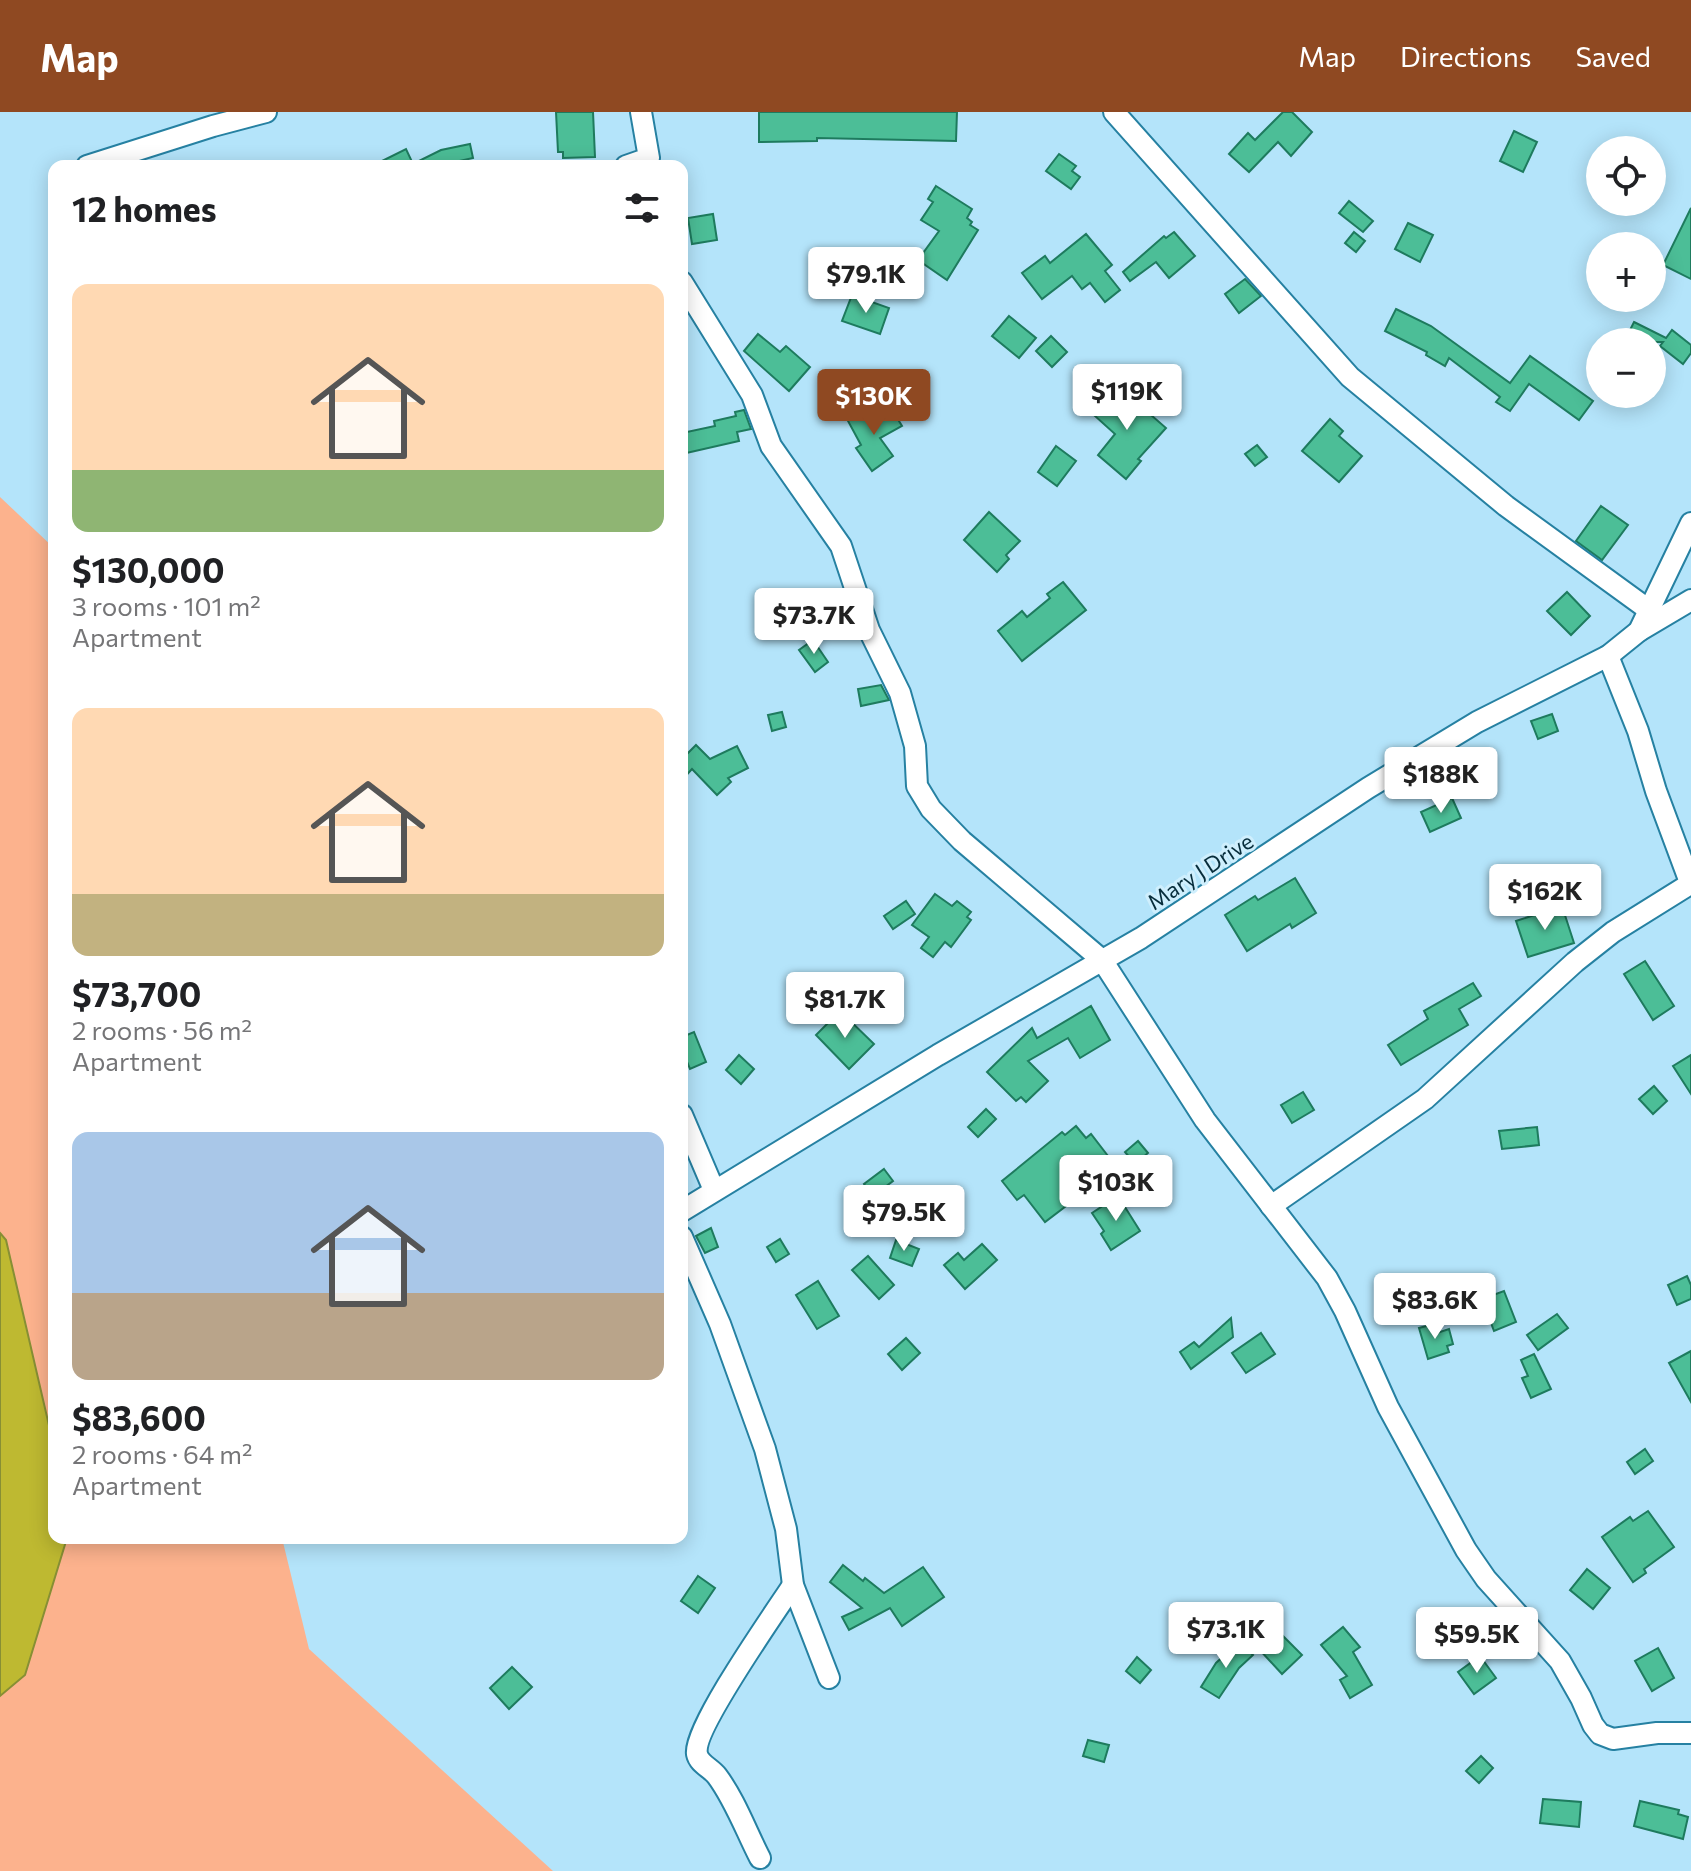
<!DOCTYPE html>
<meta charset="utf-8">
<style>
body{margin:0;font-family:Commissioner,sans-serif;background:#f2f2f2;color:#202124;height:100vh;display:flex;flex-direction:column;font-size:30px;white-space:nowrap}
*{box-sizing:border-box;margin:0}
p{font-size:26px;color:#757577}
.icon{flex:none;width:44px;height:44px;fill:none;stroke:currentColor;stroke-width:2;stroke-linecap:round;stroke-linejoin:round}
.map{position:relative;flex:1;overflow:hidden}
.drawer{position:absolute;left:48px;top:48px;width:640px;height:1384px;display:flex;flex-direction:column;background:#fff;border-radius:16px;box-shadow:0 4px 20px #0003}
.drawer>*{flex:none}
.tools{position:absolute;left:1586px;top:24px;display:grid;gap:16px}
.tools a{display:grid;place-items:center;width:80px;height:80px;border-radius:50%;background:#fff;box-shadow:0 4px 20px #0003;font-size:40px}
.price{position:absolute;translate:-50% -68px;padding:0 18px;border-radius:8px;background:#fff;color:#222;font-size:26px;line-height:52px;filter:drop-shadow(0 2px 4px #0008)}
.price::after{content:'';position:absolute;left:50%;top:48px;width:24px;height:18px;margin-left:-12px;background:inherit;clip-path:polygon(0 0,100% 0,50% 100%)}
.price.on{background:#8f4922;color:#fff}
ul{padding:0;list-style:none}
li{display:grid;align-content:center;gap:16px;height:424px;padding:0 24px}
li span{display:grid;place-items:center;height:248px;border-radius:16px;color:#555}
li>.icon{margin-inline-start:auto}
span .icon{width:144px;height:144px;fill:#fffc;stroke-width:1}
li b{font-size:34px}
h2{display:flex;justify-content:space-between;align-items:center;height:96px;padding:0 24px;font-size:34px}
header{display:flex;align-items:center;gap:48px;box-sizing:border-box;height:112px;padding:0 40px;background:#8f4922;color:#fff}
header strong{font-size:38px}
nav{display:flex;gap:44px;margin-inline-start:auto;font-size:28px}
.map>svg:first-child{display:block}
</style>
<header>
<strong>Map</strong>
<nav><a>Map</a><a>Directions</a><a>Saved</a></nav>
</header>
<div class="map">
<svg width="1691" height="1759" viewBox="0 0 1691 1759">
<rect width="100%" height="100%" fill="#b4e4fa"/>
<g fill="#fcb28d">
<polygon points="0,385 54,436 54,1335 6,1128 0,1121"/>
<polygon points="67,1426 282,1426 309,1537 553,1759 0,1759 0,1584 25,1563"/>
</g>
<polygon fill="#beb931" stroke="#878f34" stroke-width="2" points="0,1121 6,1128 54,1335 54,1426 67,1426 25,1563 0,1584"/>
<g fill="#4cbe97" stroke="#1e7b5e" stroke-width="2">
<polygon points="556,0 593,0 595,45 563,46 563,40 558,40"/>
<polygon points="759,0 957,0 956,29 817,26 817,29 759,30"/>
<polygon points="1283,0 1292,0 1312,20 1291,44 1278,30 1249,60 1229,42 1248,21 1255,28"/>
<polygon points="1514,19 1537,30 1523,60 1500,49"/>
<polygon points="470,32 473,46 437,54 372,54 406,37 413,52 441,38"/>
<polygon points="1059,42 1076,54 1072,59 1080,65 1071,77 1046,59"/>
<polygon points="936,74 972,97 967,106 972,110 970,113 978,118 947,168 918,148 939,119 921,108 933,90 928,87"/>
<polygon points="1349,89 1373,109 1363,120 1339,101"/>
<polygon points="1691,96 1691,167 1663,153"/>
<polygon points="713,102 717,128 692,132 688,106"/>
<polygon points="1408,111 1433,123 1420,150 1395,137"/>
<polygon points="1174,120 1195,144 1169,166 1156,150 1130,169 1123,160 1164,124 1166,126"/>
<polygon points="1354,120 1365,129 1356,140 1345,131"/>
<polygon points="1086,122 1112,153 1105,159 1120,178 1105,190 1090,171 1082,177 1072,164 1042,187 1022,161 1045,144 1050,151"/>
<polygon points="1245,167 1261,184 1239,201 1225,182"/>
<polygon points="852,183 889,196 880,222 842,209"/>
<polygon points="1396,197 1431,214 1510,271 1530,244 1593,289 1579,308 1529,272 1510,299 1496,290 1500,285 1449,246 1445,254 1426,243 1427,240 1385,219"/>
<polygon points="1009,204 1036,226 1019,246 992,224"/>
<polygon points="1634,210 1666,226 1672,218 1691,233 1691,241 1683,252 1660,234 1663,230 1624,230"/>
<polygon points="758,222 780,240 786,234 810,255 789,279 744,239"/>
<polygon points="1051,224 1067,240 1052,255 1036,239"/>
<polygon points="1120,276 1166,316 1138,347 1141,349 1126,367 1098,343 1115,322 1095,304"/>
<polygon points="871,296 879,310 894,301 902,314 880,326 893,344 872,359 856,336 861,333 848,309"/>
<polygon points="744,298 751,317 737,320 739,329 682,342 682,321 715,314 714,309 736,304 735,300"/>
<polygon points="1330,307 1343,319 1339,324 1362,344 1339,370 1302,339"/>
<polygon points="1257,333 1267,345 1255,354 1245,342"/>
<polygon points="1056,334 1076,349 1057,374 1038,360"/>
<polygon points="1601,394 1628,413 1602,448 1576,429"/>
<polygon points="989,400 1020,429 1006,443 1009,447 997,460 964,428"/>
<polygon points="1063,470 1086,498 1022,549 998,519 1022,499 1027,505 1050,486 1047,482"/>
<polygon points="1567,480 1590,504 1571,523 1547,499"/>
<polygon points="813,528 828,550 815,560 799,538"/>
<polygon points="881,573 889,588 861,594 858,577"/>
<polygon points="782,600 786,615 772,619 768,603"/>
<polygon points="1552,602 1558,619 1538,627 1531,609"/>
<polygon points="696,633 710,647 737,634 748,656 728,666 731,670 717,683 692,657 682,668 682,647"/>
<polygon points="1452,686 1461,706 1430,720 1421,700"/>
<polygon points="1295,766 1316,801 1292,816 1290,812 1247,839 1225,803 1255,784 1258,788"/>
<polygon points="935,782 952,794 957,789 971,800 967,805 971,808 951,835 945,830 933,845 921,836 929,825 912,813"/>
<polygon points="906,789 915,802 893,817 884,804"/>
<polygon points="1562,794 1574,831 1528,845 1516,809"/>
<polygon points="1645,849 1674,894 1653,908 1624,862"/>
<polygon points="1473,871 1481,884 1459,897 1468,913 1401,953 1388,933 1428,907 1424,899"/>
<polygon points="1091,894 1110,928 1080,946 1068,926 1028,949 1048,969 1026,990 1021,985 1016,989 987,960 1032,916 1037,926"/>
<polygon points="840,899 874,932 849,957 816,923"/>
<polygon points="694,920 706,950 690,957 682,938 682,925"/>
<polygon points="739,943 754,957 741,972 726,958"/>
<polygon points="1691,943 1691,982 1673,954"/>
<polygon points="1654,974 1667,989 1653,1002 1639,987"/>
<polygon points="1303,980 1314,998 1292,1011 1281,993"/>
<polygon points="986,997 996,1007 978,1025 968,1015"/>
<polygon points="1076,1014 1086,1026 1091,1022 1108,1044 1061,1079 1070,1091 1045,1110 1024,1083 1017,1088 1002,1069 1062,1020 1065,1023"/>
<polygon points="1537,1015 1539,1033 1502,1037 1499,1019"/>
<polygon points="1138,1029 1148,1041 1135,1052 1125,1040"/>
<polygon points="884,1057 893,1069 873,1084 864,1072"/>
<polygon points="1118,1084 1140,1119 1111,1138 1101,1122 1104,1119 1092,1101"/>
<polygon points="711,1116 718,1135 705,1141 696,1124"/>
<polygon points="780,1127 789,1142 776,1150 767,1135"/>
<polygon points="896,1128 919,1137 912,1154 890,1146"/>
<polygon points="982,1132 997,1148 965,1177 944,1153 958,1141 964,1148"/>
<polygon points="868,1144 894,1173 879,1187 852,1158"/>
<polygon points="1687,1164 1691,1173 1691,1187 1677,1193 1668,1173"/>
<polygon points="818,1169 839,1204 817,1217 796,1183"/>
<polygon points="1504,1179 1516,1210 1494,1219 1482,1187"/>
<polygon points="1557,1202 1568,1216 1538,1238 1527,1223"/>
<polygon points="1231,1206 1233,1225 1191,1257 1180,1240 1194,1230 1199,1235"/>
<polygon points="1434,1212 1437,1221 1449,1217 1453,1232 1447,1234 1449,1240 1428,1247 1419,1216"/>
<polygon points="1261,1221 1275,1242 1246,1261 1232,1241"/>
<polygon points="906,1226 920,1241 902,1258 888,1242"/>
<polygon points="1691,1239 1691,1290 1669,1251"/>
<polygon points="1534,1242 1551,1277 1531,1286 1522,1266 1528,1264 1521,1248"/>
<polygon points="1645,1337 1653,1349 1635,1362 1627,1350"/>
<polygon points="1648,1399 1674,1435 1644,1457 1646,1461 1633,1470 1602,1425 1630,1405 1633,1409"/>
<polygon points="843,1453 863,1469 865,1466 884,1481 923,1455 944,1485 902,1514 890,1496 849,1518 842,1505 862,1496 830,1470"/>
<polygon points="1587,1457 1610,1476 1593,1497 1570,1478"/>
<polygon points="698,1464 715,1476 698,1501 681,1489"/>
<polygon points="1343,1515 1360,1535 1353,1540 1372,1573 1350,1586 1340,1568 1347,1564 1321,1533"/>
<polygon points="1277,1518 1302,1543 1282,1562 1258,1536"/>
<polygon points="1240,1529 1253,1543 1239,1556 1219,1586 1201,1575 1216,1551"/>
<polygon points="1658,1536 1674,1566 1652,1579 1635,1549"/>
<polygon points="1480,1544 1496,1566 1474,1582 1458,1560"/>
<polygon points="1137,1545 1151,1558 1140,1571 1126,1559"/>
<polygon points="512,1555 532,1575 509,1597 490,1576"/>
<polygon points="1088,1628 1109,1633 1104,1650 1083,1644"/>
<polygon points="1481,1644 1493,1656 1479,1671 1466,1659"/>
<polygon points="1543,1687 1581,1690 1579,1715 1540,1711"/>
<polygon points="1640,1689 1679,1698 1678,1702 1688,1705 1683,1727 1634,1714"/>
</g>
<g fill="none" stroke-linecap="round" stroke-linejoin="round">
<defs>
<g id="minor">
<polyline points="1114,0 1350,265 1506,394 1649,498"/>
<polyline points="87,54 213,14 266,0"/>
<polyline points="626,54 649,46 641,0"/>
<polyline points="682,170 752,283 771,334 841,434 869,518 900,581 915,634 917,674 931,697 962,729 1102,848 1205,1008 1327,1166 1345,1199 1388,1295 1466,1438 1486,1467 1560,1549 1581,1586 1593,1613 1600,1622 1613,1627 1657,1621 1691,1621"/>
<polyline points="1639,519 1691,488"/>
<polyline points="1608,544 1638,619 1656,679 1691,773"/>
<polyline points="682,1003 714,1078"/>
<polyline points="1271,1094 1425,987 1575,850 1613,820 1690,772"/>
<polyline points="682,1099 938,943 1141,826 1368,676 1477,610 1608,544 1639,519 1691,411"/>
<polyline points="682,1125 720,1212 765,1337 786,1417 793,1473 829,1566"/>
<path d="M 760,1746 C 746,1719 735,1688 717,1664 C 711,1656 699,1652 697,1642 C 692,1618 776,1499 793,1473"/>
</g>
</defs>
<use href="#minor" stroke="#2681a2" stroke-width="24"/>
<use href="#minor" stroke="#fff" stroke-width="20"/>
</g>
<g text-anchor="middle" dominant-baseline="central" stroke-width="6" stroke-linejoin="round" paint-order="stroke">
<g font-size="22" fill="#072d3b" stroke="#cfeffd">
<text transform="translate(1200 759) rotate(-33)">Mary J Drive</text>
</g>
</g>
</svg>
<div class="tools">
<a><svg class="icon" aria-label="locate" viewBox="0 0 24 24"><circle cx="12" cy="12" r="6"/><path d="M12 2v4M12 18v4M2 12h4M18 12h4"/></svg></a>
<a>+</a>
<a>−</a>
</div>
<b class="price" style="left:866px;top:203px">$79.1K</b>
<b class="price" style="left:1127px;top:320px">$119K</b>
<b class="price on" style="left:874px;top:325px">$130K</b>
<b class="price" style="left:814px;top:544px">$73.7K</b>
<b class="price" style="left:1441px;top:703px">$188K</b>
<b class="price" style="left:1545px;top:820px">$162K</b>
<b class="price" style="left:845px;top:928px">$81.7K</b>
<b class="price" style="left:1116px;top:1111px">$103K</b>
<b class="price" style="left:904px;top:1141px">$79.5K</b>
<b class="price" style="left:1435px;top:1229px">$83.6K</b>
<b class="price" style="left:1226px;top:1558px">$73.1K</b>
<b class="price" style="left:1477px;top:1563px">$59.5K</b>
<section class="drawer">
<h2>12 homes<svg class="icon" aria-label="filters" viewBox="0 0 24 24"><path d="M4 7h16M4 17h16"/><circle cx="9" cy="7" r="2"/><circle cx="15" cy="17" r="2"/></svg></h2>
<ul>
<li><span style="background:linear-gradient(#ffd9b3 75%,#8fb573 0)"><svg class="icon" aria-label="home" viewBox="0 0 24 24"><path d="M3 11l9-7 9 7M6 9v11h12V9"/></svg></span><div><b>$130,000</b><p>3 rooms · 101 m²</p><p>Apartment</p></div></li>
<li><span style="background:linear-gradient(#ffd9b3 75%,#c2b280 0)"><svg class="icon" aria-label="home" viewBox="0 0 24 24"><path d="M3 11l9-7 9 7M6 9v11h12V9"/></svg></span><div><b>$73,700</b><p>2 rooms · 56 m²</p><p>Apartment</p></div></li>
<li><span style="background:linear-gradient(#a9c7e8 65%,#b9a48a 0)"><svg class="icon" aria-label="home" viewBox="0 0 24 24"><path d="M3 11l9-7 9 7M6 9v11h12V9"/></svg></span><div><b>$83,600</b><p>2 rooms · 64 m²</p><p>Apartment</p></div></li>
</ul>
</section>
</div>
